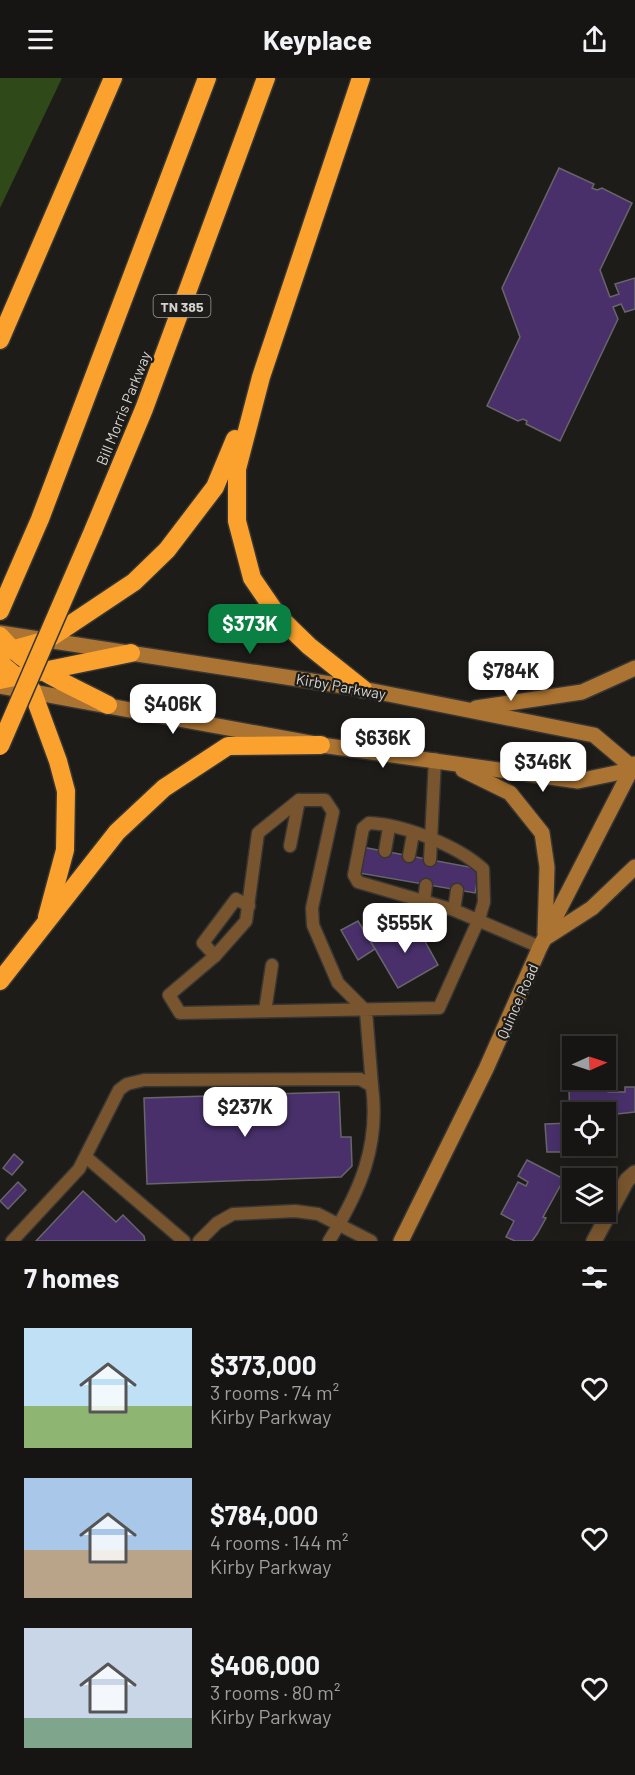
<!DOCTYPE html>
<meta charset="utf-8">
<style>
body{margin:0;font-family:Barlow,sans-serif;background:#1f1e1c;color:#f1f3f6;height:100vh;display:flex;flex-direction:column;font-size:22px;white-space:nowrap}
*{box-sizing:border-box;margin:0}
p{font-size:20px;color:#9e9fa0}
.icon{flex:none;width:33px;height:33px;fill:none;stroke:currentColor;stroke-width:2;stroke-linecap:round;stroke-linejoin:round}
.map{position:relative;height:1163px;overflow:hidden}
.sheet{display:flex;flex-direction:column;background:#161513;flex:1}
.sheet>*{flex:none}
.needle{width:39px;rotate:87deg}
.fabs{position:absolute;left:562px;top:958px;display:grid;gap:12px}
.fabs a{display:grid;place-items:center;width:54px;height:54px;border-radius:0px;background:#161513;box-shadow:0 3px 15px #0003,0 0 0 2px #353433;font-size:30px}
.price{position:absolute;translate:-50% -51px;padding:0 14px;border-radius:12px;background:#fff;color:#222;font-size:20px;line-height:39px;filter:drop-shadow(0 2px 3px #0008)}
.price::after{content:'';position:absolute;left:50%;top:36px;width:18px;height:14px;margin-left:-9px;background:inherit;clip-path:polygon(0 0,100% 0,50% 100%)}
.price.on{background:#0b8043;color:#fff}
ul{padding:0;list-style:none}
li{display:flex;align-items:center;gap:18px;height:150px;padding:0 24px}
li span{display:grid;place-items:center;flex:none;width:168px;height:120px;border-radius:0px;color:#555}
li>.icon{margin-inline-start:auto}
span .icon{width:72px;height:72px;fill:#fffc;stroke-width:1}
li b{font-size:26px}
h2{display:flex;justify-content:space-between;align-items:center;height:72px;padding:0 24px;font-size:26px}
header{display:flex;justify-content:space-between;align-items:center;height:78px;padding:0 24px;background:#161513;font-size:27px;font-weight:700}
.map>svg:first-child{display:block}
</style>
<header><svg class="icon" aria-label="menu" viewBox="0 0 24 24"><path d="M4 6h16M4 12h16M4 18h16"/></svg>Keyplace<svg class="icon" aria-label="share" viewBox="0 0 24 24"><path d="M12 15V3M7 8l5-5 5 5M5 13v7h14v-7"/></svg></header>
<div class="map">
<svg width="635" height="1163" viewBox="0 0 635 1163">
<rect width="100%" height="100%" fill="#1e1c19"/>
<polygon fill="#2f4919" points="0,0 62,0 0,130"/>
<g fill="#49306b" stroke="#67666a" stroke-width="1.5">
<polygon points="559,90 594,106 592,110 597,112 602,110 632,125 600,192 610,219 619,216 615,206 635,200 635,231 625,234 621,226 613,229 618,241 560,363 526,346 527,343 523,341 518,343 487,328 520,259 502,210"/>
<polygon points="362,769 480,791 475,815 359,795"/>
<polygon points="358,843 375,871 358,882 341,852"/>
<polygon points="403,845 417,849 438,887 398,910 371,864"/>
<polygon points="606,999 609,999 608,1014 625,1014 625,1009 635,1009 635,1034 608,1037 606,1040 606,1035 573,1035 573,1055 571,1055 571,1074 547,1074 545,1046 571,1045 573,1049 573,1041 570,1041 569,1013 591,1012 591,1002 606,1002"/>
<polygon points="339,1014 341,1059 351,1059 352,1088 341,1099 147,1106 144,1020"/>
<polygon points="14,1076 23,1084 12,1097 3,1090"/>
<polygon points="527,1082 564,1101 543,1139 546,1140 537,1156 532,1163 515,1163 506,1159 514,1143 501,1136 518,1104 526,1108 528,1104 518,1098"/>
<polygon points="18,1104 26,1112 8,1131 0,1123"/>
<polygon points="83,1113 116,1144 123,1137 144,1158 145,1163 36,1163"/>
</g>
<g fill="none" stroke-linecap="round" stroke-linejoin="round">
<defs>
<g id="service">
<polyline points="290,768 299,722"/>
<polyline points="385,773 389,750"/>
<polyline points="409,778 413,756"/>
<polyline points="430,782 435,681"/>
<polyline points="424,823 426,807"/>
<polyline points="454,832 457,812"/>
<polyline points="215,878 203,865 236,821 249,828"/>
<polyline points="265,933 272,887"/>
<path d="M 372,1008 L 366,933 L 338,905 L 313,847 L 312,830 L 333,734 L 325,722 L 299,722 L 258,755 L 246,843 L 215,878 L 169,917 L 180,935 L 439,930 L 479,841 L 484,824 L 483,791 C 458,768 403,746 369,745 L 363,750 L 354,797 L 358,804 L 454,832 L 540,869"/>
<polyline points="86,1079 184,1163"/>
<path d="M 12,1163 L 79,1091 L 119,1012 L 127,1006 L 144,1002 L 360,1001 L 372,1008 C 380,1068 360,1113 329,1163"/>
<polyline points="199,1163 217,1145 233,1136 295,1133 318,1136 371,1163"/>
</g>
<polyline id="minor" points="594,1163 627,1102 635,1095"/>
<g id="secondary">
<polyline points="0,555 363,611 594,657 633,690"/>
<polyline points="0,608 321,667 578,703 635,691"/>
<polyline points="476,630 582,614 635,590"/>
<polyline points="463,692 510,715 542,755 547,789 545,855"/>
<polyline points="547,859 592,830 635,789"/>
<polyline points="401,1163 486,991 540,869 634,686"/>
</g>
<g id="motorway">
<polyline points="361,0 261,299 237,391 237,443 252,500 278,538 309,568 363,611"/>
<polyline points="0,262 113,0"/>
<polyline points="93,453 144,331 266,0"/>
<polyline points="0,533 40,441 207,0"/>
<path d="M 0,558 C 27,591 71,607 108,627"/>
<polyline points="0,575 47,562 134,504 167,472 215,409 235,361"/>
<polyline points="0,585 32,612 58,683 66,713 65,772 47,839"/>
<polyline points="0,602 131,575"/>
<polyline points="0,903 117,754 164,710 228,668 321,667"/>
</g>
</defs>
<use href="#service" stroke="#383633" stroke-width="15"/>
<use href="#minor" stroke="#383633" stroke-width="18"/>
<use href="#secondary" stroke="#383633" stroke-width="18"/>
<use href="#motorway" stroke="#383633" stroke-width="21"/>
<use href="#service" stroke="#78552e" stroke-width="12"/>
<use href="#minor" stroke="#78552e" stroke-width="15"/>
<use href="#secondary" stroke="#ac7432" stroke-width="15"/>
<use href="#motorway" stroke="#faa12e" stroke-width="18"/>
<defs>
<polyline id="motorway-bridge" points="0,668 93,453"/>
</defs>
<use href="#motorway-bridge" stroke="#383633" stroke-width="21" stroke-linecap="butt"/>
<use href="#motorway-bridge" stroke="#faa12e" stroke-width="18"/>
</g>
<g text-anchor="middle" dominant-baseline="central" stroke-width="4.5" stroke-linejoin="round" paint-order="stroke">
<rect fill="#1e1c19" stroke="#9e9c9a" stroke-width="1.5" x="153.5" y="217" width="57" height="22" rx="4.5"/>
<g font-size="14" font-weight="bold" fill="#d5d3d1">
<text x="182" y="228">TN 385</text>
</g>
<g font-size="15" fill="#d5d3d1" stroke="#1e1c19">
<text transform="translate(123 330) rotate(-68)">Bill Morris Parkway</text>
<text transform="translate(341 608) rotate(10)">Kirby Parkway</text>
<text transform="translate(517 923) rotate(-66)">Quince Road</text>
</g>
</g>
</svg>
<div class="fabs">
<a><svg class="needle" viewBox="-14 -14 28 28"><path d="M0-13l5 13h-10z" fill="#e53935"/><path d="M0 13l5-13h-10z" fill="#9e9fa0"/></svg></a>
<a><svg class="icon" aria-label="locate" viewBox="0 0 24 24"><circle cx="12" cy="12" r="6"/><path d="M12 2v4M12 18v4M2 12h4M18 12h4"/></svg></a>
<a><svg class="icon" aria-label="layers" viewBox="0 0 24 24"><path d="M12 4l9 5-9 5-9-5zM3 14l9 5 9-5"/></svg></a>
</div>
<b class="price on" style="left:250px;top:577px">$373K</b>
<b class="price" style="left:511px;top:624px">$784K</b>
<b class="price" style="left:173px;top:657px">$406K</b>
<b class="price" style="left:383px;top:691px">$636K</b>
<b class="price" style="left:543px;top:715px">$346K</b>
<b class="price" style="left:405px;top:876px">$555K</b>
<b class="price" style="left:245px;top:1060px">$237K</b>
</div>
<section class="sheet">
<h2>7 homes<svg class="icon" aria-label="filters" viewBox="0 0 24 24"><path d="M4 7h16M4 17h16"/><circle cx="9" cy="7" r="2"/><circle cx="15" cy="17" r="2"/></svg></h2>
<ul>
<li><span style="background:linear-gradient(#bfe0f5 65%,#8fb573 0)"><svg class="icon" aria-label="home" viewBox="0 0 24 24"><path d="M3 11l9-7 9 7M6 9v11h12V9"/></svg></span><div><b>$373,000</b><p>3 rooms · 74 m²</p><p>Kirby Parkway</p></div><svg class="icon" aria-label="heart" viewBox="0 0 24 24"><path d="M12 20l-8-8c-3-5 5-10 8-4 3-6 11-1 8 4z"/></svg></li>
<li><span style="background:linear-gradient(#a9c7e8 60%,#b9a48a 0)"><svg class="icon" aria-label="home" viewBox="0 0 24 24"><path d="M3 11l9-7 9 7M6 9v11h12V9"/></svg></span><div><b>$784,000</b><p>4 rooms · 144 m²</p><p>Kirby Parkway</p></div><svg class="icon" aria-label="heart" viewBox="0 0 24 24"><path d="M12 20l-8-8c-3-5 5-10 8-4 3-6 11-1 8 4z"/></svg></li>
<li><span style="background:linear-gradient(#c9d6e8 75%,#7fa58c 0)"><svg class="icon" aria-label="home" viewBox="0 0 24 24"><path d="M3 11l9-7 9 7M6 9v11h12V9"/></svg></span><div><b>$406,000</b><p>3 rooms · 80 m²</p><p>Kirby Parkway</p></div><svg class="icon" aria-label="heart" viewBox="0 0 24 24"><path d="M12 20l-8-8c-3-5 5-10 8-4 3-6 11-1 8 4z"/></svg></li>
</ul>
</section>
